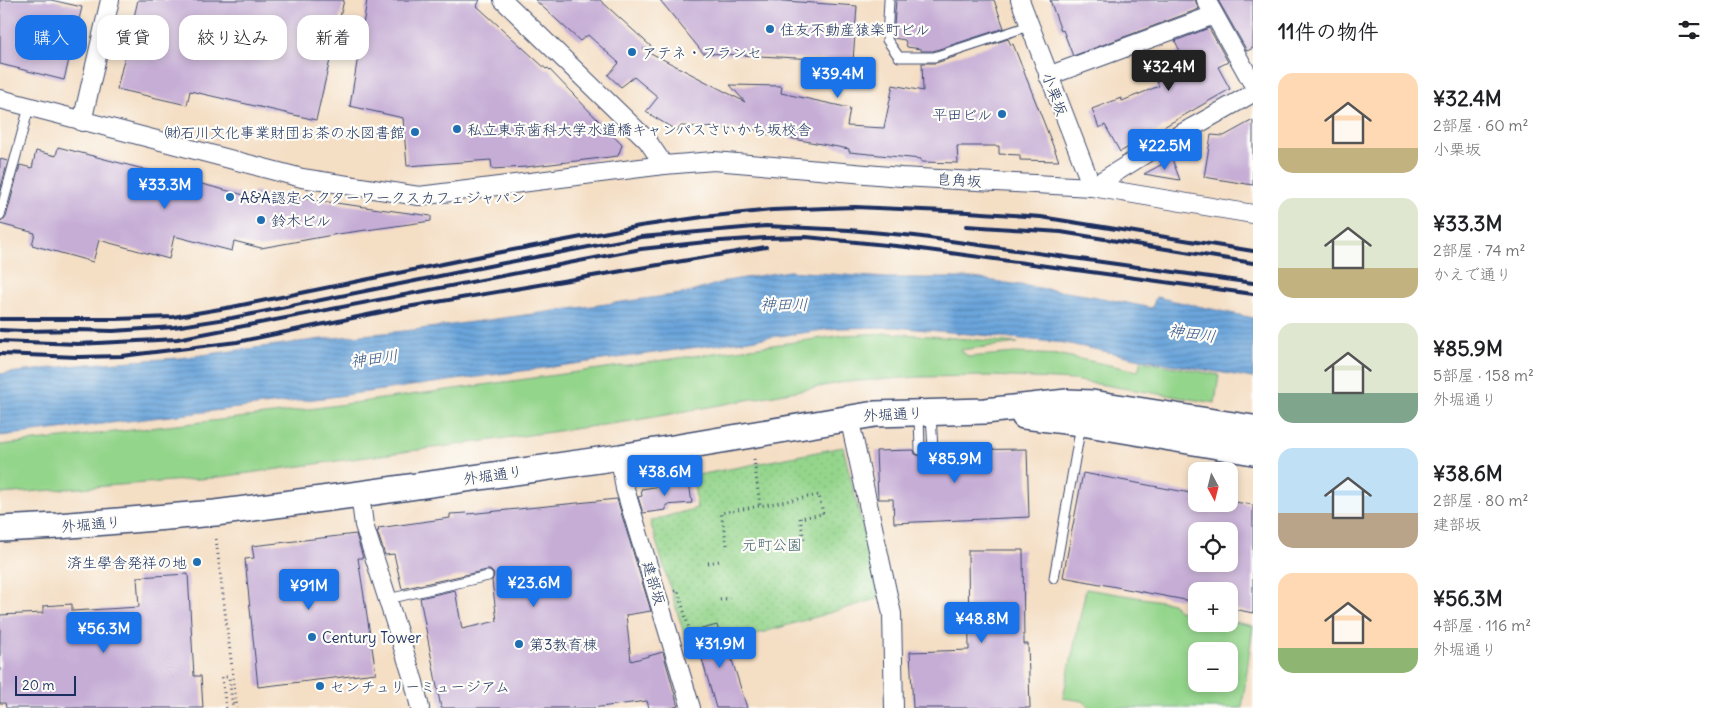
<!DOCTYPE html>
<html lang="ja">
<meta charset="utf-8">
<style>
body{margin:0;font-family:Delius,"Klee One",sans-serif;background:#f6f6f6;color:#202124;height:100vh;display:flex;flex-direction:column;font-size:19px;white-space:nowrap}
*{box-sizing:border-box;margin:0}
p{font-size:16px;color:#757577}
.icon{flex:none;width:28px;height:28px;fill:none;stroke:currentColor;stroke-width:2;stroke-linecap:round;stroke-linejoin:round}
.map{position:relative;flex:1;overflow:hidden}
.panel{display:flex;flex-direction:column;background:#fff;width:475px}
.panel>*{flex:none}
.hud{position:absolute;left:15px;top:15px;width:475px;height:45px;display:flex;gap:10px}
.needle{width:32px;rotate:173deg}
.tools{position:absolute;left:1188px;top:462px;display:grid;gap:10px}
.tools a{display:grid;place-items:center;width:50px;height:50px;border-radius:10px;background:#fff;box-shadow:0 2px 8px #0003;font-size:25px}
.scale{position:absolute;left:15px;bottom:12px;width:61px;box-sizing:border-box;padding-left:5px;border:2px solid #1b2f5e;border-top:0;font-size:14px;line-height:18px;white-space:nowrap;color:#1b2f5e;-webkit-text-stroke:4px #fdfcf7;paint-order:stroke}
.price{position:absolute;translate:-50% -42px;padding:0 11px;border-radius:5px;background:#1a73e8;color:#fff;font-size:16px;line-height:32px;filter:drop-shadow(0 1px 2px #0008)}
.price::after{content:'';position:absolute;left:50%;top:30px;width:15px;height:11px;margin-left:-8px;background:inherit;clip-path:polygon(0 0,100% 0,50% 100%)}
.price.selected{background:#222;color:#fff}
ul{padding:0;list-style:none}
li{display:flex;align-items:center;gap:15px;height:125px;padding:0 25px}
li span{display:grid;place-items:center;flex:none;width:140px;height:100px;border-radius:15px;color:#555}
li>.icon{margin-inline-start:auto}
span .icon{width:60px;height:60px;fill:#fffc;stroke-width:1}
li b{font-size:21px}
h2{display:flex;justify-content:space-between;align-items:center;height:60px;padding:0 25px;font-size:21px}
.tag{padding:0 18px;border-radius:15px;background:#fff;box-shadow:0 2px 8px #0003;font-size:18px;line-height:45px}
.tag.selected{background:#1a73e8;color:#fff}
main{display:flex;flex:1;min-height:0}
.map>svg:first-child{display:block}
</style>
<main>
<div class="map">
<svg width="1253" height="708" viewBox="0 0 1253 708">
<defs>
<pattern id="park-dots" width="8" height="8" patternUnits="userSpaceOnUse" patternTransform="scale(1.25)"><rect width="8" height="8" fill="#94d58c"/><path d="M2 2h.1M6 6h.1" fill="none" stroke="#7fb77b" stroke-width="1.8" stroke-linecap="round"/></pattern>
<pattern id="water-rules" width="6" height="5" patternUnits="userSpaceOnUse" patternTransform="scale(1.25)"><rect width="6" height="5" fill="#6ba5db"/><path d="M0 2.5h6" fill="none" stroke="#5787b5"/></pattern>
</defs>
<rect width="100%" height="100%" fill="#fdfcf7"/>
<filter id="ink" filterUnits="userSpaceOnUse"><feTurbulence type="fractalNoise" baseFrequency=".02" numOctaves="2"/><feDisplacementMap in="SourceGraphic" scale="10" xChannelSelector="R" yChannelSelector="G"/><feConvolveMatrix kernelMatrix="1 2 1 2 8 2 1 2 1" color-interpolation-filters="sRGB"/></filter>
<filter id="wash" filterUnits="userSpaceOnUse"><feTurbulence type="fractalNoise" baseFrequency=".0096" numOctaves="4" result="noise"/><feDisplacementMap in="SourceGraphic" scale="20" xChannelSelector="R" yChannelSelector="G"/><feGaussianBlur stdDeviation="1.12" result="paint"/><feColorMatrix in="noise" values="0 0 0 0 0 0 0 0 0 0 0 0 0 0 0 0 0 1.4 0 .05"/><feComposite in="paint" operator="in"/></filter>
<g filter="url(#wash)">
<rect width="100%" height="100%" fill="#f4dec4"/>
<g fill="#94d58c" stroke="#588275" fill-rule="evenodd">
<polygon points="890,333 1018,343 960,350 969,357 1015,353 1061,355 1138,371 1141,361 1219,375 1215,403 1073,380 993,376 918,377 845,382 632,421 212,478 0,494 0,445 273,414 845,335"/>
<path d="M 1086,589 L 1173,603 L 1178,610 L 1196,614 L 1196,624 L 1229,624 L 1229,621 L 1253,626 L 1242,708 L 1090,708 L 1083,701 L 1063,698 ZM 1196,651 L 1229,651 L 1229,684 L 1196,684 Z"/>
</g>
<polygon fill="url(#park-dots)" stroke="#588275" points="843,447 880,598 690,654 650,521 697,508 693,476"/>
<polygon fill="url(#water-rules)" stroke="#436a9c" points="789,271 886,278 974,278 1092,296 1152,308 1156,297 1253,318 1253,378 1141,359 1065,343 895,327 838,328 323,398 0,436 0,374 88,364 179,358 322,339 414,330 688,293 726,281"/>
<g id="blocks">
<g fill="#c6add5" fill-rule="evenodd">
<polygon points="0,0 51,0 82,7 64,80 0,64"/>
<polygon points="138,0 344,0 316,120 190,91 187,105 117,89"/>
<polygon points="367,0 480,0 477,6 546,69 548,68 622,145 618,156 526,167 492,169 491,160 407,166 403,118 350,106"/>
<polygon points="535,0 600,0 655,50 643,49 745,102 730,85 782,86 781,93 850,108 847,126 884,128 893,85 923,91 922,63 936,63 1008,39 1011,45 1013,44 1059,161 1020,160 1020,155 999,154 999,146 957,146 958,163 921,162 921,159 849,152 849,149 761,133 761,130 681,126 677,131 646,112 658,97 634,77 621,87 608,75 619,63 588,35 580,41"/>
<polygon points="660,0 770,0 857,6 853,61 703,53"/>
<polygon points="896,0 994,0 1004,28 933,51 921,51 921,49 907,47 905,40 893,38"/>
<polygon points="1050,0 1195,0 1199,9 1073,56 1063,30 1061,31"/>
<polygon points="1218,0 1253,0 1253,48 1247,51"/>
<polygon points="1209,28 1228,62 1218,67 1230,89 1120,152 1105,125 1099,128 1092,109 1121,98 1122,101 1159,86 1155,78 1157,77 1156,75 1167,71 1165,66 1170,63 1168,58 1180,51 1175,41"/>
<polygon points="1253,120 1253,185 1204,177 1211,135 1224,136"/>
<polygon points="58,147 252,197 254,191 283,199 284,196 431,216 431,221 338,234 261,248 234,241 232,251 174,236 169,259 99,240 93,262 32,245 35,233 0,224 0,221 4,220 6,217 20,165 32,168 36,151 56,156"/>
<polygon points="0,159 8,161 0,191"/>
<polygon points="1172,159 1180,180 1144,174"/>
<polygon points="1027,449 1029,517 894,523 893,499 878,499 876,451 914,450 915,454 920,456 924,455 927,450 928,454 933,456 937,455 939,450"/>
<path d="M 1083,473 L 1196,494 L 1196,504 L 1229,504 L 1229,501 L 1253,505 L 1253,613 L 1229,608 L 1229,591 L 1196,591 L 1196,602 L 1063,577 ZM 1196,531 L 1229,531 L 1229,564 L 1196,564 Z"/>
<polygon points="689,482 692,503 666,505 666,510 643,513 638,497 642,496 641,489"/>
<polygon points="617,499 651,611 626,615 631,661 663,652 678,706 670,708 649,708 647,701 592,708 441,708 420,598 455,590 462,629 497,621 492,581 494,574 490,570 487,570 402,589 394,554 385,555 377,531 379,531 378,528 450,518 450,514 467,513 468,514"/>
<polygon points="356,534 363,558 358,558 376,673 258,687 245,559 254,558 252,546"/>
<polygon points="968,550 1023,550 1024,644 1028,644 1030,708 913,708 910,652 969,650"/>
<polygon points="188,574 194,676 201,676 203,708 6,708 5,703 0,703 0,615 43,613 43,606 72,604 72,611 139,607 137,577"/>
<polygon points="717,625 723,646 727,644 747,708 716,708 694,631"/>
</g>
</g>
</g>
<g filter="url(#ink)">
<use href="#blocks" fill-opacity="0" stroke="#3c496d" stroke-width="1"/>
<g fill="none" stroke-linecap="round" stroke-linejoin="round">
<defs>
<g id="service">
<polyline points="889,0 887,40 899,57 934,57 1029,26"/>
<polyline points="0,215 29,107"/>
<polyline points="919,415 920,450"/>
<polyline points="931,415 933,450"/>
<polyline points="1054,578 1081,425"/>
<polyline points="388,599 488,576"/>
</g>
<g id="minor">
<polyline points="503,0 647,140 664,165"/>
<polyline points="1020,0 1092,187 1145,154 1253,93"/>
<polyline points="1206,0 1253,84"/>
<polyline points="1048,76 1214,15"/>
<polyline points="0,99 302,178 419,196 664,165 714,161 901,177 1092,187 1253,214"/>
<polyline points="82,122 110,0"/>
<polyline points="849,417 892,614 894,708"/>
<polyline points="620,457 625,489 691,708"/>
<polyline points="360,494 364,525 414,682 420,708"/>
</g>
<g id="secondary">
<polyline points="1024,416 1082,423 1253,452"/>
<polyline points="0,529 58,526 215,513 360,494 620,457 875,414 985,411 1067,402 1092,403 1253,428"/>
</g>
</defs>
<use href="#service" stroke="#3c496d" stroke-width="11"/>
<use href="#minor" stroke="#3c496d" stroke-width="20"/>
<use href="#secondary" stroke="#3c496d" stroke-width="28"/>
<g stroke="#3c496d" stroke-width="3" stroke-dasharray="1 4" stroke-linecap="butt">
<polyline points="754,459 760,506"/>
<polyline points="216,539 237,708"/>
<polyline points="727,545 721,513 819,495 823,514 800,518 804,540"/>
<polyline points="708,563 719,561"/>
<polyline points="675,591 678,590 693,643 691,644"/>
<polyline points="720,600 730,598"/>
<polyline points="226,708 222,677 229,677 233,708"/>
</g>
<use href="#service" stroke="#fff" stroke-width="9"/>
<use href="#minor" stroke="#fff" stroke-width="18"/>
<use href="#secondary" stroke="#fff" stroke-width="25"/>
<g stroke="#1b2f5e" stroke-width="4">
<polyline points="966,226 1061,232 1253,263"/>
<polyline points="0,319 116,319 173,317 232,307 491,254 640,226 703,217 772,210 855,207 968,212 1041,217 1253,251"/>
<polyline points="0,330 24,331 78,330 113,331 174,327 232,318 494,265 641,237 766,226 849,230 915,236 1253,283"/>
<polyline points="0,341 78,344 177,339 641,249 706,242 765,238 806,237 906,247 1253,294"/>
<polyline points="0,354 78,357 122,356 237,342 401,308 766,247"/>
</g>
</g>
</g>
<g fill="#1f6fb2" stroke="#fdfcf7" stroke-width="2">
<circle cx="770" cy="29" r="5"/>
<circle cx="632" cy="52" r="5"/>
<circle cx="1002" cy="114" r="5"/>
<circle cx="457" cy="129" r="5"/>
<circle cx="415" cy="132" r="5"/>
<circle cx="230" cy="197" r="5"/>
<circle cx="261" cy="220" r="5"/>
<circle cx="197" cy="562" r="5"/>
<circle cx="312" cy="637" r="5"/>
<circle cx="519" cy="644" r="5"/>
<circle cx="320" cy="686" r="5"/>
</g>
<g text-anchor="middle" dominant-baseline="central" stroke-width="4.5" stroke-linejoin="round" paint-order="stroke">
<g font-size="15" fill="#1b2f5e" stroke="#fdfcf7" text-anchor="start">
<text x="780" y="29">住友不動産猿楽町ビル</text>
<text x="642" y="52">アテネ・フランセ</text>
<text x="992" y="114" text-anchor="end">平田ビル</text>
<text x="467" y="129">私立東京歯科大学水道橋キャンパスさいかち坂校舎</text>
<text x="405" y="132" text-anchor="end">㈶石川文化事業財団お茶の水図書館</text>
<text x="240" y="197">A&amp;A認定ベクターワークスカフェジャパン</text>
<text x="271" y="220">鈴木ビル</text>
<text x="187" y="562" text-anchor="end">済生學舎発祥の地</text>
<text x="322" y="637">Century Tower</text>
<text x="529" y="644">第3教育棟</text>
<text x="330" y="686">センチュリーミュージアム</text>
</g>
<g font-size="15" fill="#1b2f5e" stroke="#fdfcf7">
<text transform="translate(1055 94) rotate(69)">小栗坂</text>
<text transform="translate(959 180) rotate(3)">皀角坂</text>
<text transform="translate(893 414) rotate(-3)">外堀通り</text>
<text transform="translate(493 475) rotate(-8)">外堀通り</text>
<text transform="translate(91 524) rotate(-5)">外堀通り</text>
<text transform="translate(654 583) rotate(73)">建部坂</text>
</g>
<g font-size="15" fill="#3f616c" stroke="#fdfcf7">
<text x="772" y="544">元町公園</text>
</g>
<g font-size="16" font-style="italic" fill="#37588a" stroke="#fdfcf7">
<text x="784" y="304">神田川</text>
<text transform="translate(1192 333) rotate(8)">神田川</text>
<text transform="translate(374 358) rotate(-7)">神田川</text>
</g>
</g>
</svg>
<div class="tools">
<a><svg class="needle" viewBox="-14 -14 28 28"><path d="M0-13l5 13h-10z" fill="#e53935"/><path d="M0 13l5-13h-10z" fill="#757577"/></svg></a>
<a><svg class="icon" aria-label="locate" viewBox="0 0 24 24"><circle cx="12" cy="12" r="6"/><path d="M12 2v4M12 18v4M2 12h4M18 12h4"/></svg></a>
<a>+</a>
<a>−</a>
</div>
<div class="scale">20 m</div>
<b class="price selected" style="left:1169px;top:92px">¥32.4M</b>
<b class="price" style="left:838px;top:99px">¥39.4M</b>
<b class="price" style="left:1165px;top:171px">¥22.5M</b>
<b class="price" style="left:165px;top:210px">¥33.3M</b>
<b class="price" style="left:955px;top:484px">¥85.9M</b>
<b class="price" style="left:665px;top:497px">¥38.6M</b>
<b class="price" style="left:534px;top:608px">¥23.6M</b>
<b class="price" style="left:309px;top:611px">¥91M</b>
<b class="price" style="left:982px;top:644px">¥48.8M</b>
<b class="price" style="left:104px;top:654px">¥56.3M</b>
<b class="price" style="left:720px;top:669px">¥31.9M</b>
<div class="hud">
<a class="tag selected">購入</a>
<a class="tag">賃貸</a>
<a class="tag">絞り込み</a>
<a class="tag">新着</a>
</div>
</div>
<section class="panel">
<h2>11件の物件<svg class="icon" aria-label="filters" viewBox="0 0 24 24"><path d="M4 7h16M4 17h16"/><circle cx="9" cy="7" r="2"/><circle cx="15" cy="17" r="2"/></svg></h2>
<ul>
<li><span style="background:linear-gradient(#ffd9b3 75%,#c2b280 0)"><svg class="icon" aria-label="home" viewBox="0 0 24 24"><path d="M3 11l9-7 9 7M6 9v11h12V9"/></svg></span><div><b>¥32.4M</b><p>2部屋 · 60 m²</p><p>小栗坂</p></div></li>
<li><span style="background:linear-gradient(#dfe7d0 70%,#c2b280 0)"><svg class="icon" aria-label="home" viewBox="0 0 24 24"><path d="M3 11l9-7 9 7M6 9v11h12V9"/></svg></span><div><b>¥33.3M</b><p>2部屋 · 74 m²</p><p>かえで通り</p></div></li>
<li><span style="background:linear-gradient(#dfe7d0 70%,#7fa58c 0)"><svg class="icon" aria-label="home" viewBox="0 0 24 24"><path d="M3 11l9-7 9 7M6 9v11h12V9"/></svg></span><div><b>¥85.9M</b><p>5部屋 · 158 m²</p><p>外堀通り</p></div></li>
<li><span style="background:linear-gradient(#bfe0f5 65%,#b9a48a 0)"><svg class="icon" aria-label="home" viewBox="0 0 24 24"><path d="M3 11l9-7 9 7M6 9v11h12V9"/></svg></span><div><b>¥38.6M</b><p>2部屋 · 80 m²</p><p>建部坂</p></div></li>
<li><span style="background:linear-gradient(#ffd9b3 75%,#8fb573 0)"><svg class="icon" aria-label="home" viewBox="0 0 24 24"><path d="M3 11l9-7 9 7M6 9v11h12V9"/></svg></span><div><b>¥56.3M</b><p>4部屋 · 116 m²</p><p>外堀通り</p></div></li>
</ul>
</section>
</main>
